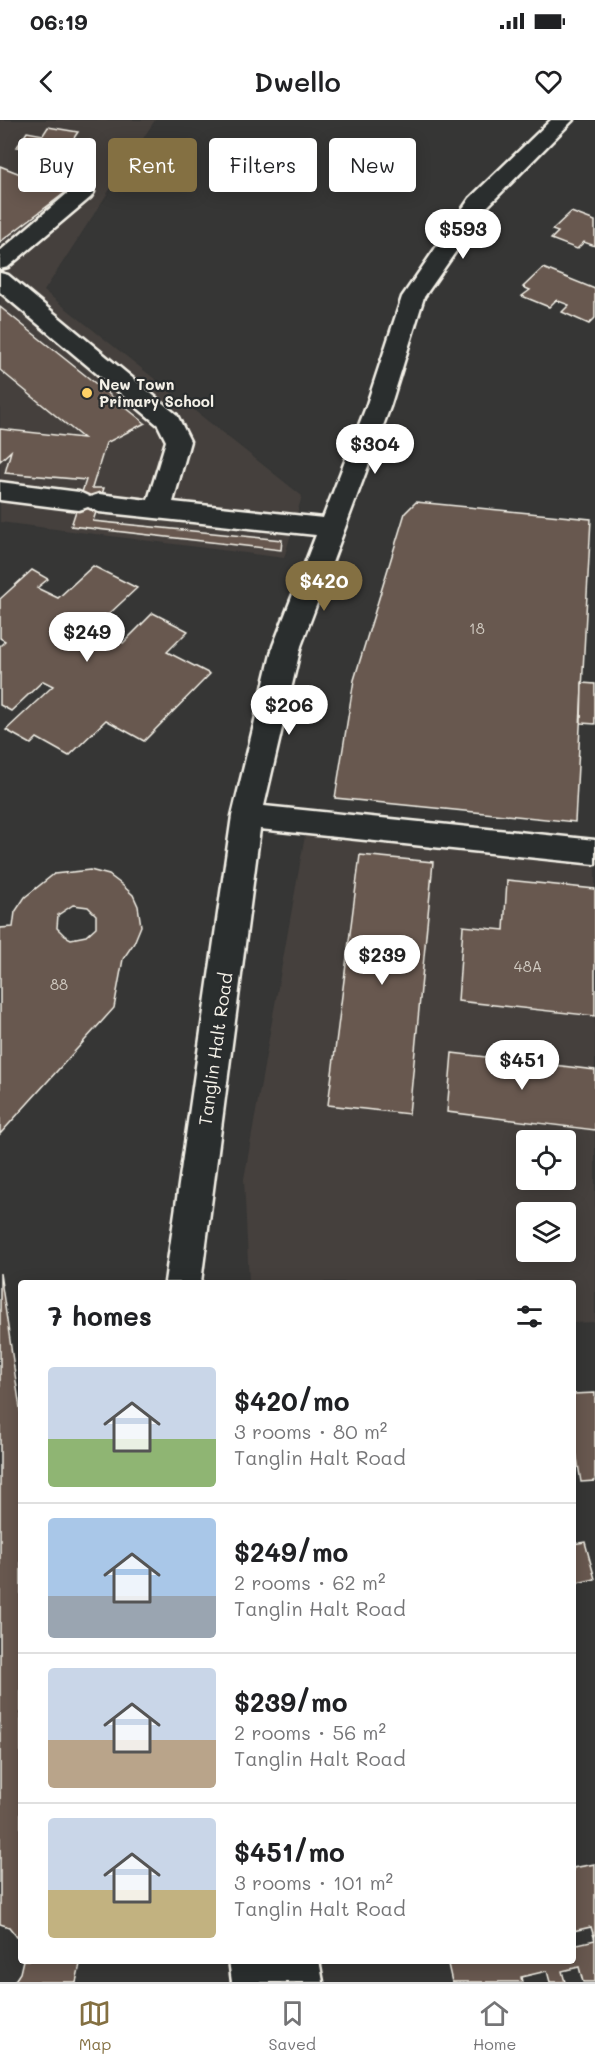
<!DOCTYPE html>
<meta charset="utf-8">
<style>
body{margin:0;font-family:Mali,sans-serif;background:#f2f2f2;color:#202124;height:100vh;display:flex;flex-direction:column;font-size:22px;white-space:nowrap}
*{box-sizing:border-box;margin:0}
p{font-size:20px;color:#757577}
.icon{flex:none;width:33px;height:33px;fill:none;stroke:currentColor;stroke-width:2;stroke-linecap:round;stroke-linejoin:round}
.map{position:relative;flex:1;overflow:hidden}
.sheet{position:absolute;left:18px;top:1160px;width:558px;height:684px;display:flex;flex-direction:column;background:#fff;border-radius:6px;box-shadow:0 3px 15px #0003}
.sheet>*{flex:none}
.banner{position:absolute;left:18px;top:18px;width:560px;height:54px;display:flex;gap:12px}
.controls{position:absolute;left:516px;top:1010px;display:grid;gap:12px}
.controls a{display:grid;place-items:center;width:60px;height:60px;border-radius:6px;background:#fff;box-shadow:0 3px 15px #0003;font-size:30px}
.price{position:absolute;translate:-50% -51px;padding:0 14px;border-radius:21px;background:#fff;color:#222;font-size:20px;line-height:39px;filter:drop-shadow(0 2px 3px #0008)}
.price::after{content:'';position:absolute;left:50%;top:36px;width:18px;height:14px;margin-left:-9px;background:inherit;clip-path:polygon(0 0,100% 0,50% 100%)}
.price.active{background:#847042;color:#fff}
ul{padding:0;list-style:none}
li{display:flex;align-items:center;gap:18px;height:150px;padding:0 30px}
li+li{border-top:2px solid #e0e0e0}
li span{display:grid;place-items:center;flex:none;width:168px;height:120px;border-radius:6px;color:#555}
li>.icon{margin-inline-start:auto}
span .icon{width:72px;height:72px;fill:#fffc;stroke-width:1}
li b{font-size:26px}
h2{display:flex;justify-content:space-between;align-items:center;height:72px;padding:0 30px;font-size:26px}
.pill{padding:0 21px;border-radius:6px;background:#fff;box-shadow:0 3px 15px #0003;font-size:21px;line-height:54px}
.pill.active{background:#847042;color:#fff}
.status{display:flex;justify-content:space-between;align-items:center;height:42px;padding:0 30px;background:#fff;direction:ltr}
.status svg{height:16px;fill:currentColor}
header{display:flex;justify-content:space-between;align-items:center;height:78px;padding:0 30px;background:#fff;font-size:27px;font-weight:600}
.dock{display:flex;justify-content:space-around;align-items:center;height:84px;border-top:2px solid #e0e0e0;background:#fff;font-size:16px;color:#757577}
.dock a{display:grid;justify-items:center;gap:3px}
.dock .active{color:#847042}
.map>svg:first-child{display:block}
</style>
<div class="status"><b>06:19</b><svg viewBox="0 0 49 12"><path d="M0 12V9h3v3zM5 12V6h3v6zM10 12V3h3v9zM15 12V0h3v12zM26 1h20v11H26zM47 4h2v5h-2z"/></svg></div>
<header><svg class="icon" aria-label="back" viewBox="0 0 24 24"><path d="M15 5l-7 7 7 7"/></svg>Dwello<svg class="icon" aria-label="heart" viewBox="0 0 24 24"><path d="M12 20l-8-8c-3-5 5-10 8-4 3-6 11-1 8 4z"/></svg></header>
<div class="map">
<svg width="595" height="1862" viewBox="0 0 595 1862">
<rect width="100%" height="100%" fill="#363635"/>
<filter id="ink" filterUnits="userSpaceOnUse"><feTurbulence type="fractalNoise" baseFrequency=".0167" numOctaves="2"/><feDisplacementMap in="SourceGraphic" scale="12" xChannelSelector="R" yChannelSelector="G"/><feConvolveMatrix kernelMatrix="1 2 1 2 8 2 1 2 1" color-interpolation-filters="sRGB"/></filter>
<g filter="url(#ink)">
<g fill="#45403d" fill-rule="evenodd">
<polygon points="0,0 155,0 44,171 302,376 284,438 0,402"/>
<path d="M 309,693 L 595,722 L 595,1202 L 573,1203 L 573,1162 L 249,1162 L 244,1059 ZM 526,1020 L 566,1020 L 566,1059 L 526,1059 ZM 526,1092 L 566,1092 L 566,1131 L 526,1131 Z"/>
</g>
<g fill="#685950" stroke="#f4f1e8" stroke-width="1.5" fill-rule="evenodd">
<polygon points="48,7 78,12 63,34 17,27 27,12 43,15"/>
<polygon points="0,46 66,72 0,122"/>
<polygon points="571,92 595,101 595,126 584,122 577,129 551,119 558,112 552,110"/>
<polygon points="543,148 595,169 595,198 589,204 562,192 569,185 556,180 549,187 522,176 530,170 523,167"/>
<polygon points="0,187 145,303 106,323 92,368 104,368 93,401 282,420 281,430 71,406 86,360 5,353 11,331 0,341 0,309 83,318 0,250"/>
<polygon points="416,382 591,399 575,702 335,678 354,560 405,393"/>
<polygon points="93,446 137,468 94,508 123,523 153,493 188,511 167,532 210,554 144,621 106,600 69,636 37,618 31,624 6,610 53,566 43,561 11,591 0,585 0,526 5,521 0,518 0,479 32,450 48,459 37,468 58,478"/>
<polygon points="582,563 595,564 595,604 581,603"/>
<polygon points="360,735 433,742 409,994 328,985"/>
<path d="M 90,750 L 109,755 L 121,764 L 133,775 L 138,786 L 141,806 L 134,823 L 123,839 L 114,888 L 0,1014 L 0,808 L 13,807 L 15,792 L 25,777 L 54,754 ZM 73,785 L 88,787 L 96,795 L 96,807 L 86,816 L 71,819 L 65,816 L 57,808 L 58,795 Z"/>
<polygon points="507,760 595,769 595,896 458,881 463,806 504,810"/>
<polygon points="452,933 595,950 595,1010 447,992"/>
<polygon points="0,1153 21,1295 21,1822 9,1807 0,1804"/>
<polygon points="595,1273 595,1361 581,1362 573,1314 573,1274"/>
<polygon points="585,1422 595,1459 573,1464 573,1424"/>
<polygon points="595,1744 595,1862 583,1862 579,1847 562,1851 565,1862 550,1862 547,1851 521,1857 522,1862 452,1862 447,1840 573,1840 573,1825 595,1820 591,1807 573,1811 573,1748"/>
<polygon points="23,1840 81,1840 76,1862 14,1862 20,1853"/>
</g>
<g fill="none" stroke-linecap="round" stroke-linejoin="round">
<defs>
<g id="minor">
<polygon points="551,0 573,0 486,88 424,177 390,287 301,526 264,686 595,720 595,744 260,709 201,1162 165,1162 232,696 273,526 316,415 99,392 88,387 79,390 0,380 0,362 79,372 90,377 99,374 148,380 166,321 158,305 0,172 0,153 8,155 177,295 190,321 173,382 323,398 366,287 402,177 470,78"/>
<polygon points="83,66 91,67 94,72 91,77 8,147 0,149 0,131 75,67"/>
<polygon points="229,1840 319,1840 323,1862 232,1862"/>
</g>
</defs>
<use href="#minor" stroke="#f4f1e8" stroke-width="5"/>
<use href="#minor" fill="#2a2d2e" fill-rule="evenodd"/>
</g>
</g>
<circle fill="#ffd166" stroke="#2a2d2e" stroke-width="2" cx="87" cy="273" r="6"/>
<g text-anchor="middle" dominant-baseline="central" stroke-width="4.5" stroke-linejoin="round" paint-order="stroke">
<g font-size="15" font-weight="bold" fill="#f4f1e8" stroke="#2a2d2e" text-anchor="start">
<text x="99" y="264">New Town<tspan x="99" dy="17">Primary School</tspan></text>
</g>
<g font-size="15" fill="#d1cbc2">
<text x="477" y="508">18</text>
<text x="528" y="846">48A</text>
<text x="59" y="864">88</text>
</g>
<g font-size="18" fill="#f4f1e8" stroke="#2a2d2e">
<text transform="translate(215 929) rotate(-82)">Tanglin Halt Road</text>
</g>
</g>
</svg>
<div class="controls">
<a><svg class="icon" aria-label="locate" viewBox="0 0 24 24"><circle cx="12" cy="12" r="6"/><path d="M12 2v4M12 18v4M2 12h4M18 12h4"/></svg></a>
<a><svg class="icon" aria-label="layers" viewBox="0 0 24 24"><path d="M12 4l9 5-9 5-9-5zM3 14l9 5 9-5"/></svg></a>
</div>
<b class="price" style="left:463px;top:140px">$593</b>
<b class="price" style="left:375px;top:355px">$304</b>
<b class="price active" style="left:324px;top:492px">$420</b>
<b class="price" style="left:87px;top:543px">$249</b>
<b class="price" style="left:289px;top:616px">$206</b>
<b class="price" style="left:382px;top:866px">$239</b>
<b class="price" style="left:522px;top:971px">$451</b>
<div class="banner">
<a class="pill">Buy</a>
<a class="pill active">Rent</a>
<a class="pill">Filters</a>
<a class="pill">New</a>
</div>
<section class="sheet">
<h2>7 homes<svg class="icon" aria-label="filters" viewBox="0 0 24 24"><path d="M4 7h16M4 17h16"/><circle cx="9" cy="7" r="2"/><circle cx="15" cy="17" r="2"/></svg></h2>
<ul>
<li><span style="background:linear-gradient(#c9d6e8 60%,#8fb573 0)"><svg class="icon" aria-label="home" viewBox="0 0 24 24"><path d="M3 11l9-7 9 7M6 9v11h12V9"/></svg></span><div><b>$420/mo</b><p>3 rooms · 80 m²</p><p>Tanglin Halt Road</p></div></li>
<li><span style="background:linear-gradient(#a9c7e8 65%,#9aa5b1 0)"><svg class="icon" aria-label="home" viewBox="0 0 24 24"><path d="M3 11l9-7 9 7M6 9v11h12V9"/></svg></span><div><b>$249/mo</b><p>2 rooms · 62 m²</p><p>Tanglin Halt Road</p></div></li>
<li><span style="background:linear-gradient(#c9d6e8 60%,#b9a48a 0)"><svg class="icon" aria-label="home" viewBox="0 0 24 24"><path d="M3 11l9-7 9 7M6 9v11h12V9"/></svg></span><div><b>$239/mo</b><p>2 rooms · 56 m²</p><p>Tanglin Halt Road</p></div></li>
<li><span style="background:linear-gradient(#c9d6e8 60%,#c2b280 0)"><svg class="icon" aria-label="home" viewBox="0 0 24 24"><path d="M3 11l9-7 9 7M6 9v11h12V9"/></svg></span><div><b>$451/mo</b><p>3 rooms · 101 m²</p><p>Tanglin Halt Road</p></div></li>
</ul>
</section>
</div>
<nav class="dock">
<a class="active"><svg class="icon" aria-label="map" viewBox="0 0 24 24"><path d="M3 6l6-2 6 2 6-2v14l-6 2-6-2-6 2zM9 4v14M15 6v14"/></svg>Map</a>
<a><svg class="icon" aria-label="saved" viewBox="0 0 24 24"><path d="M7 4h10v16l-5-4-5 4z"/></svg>Saved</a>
<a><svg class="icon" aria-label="home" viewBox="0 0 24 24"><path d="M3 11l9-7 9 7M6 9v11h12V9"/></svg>Home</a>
</nav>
